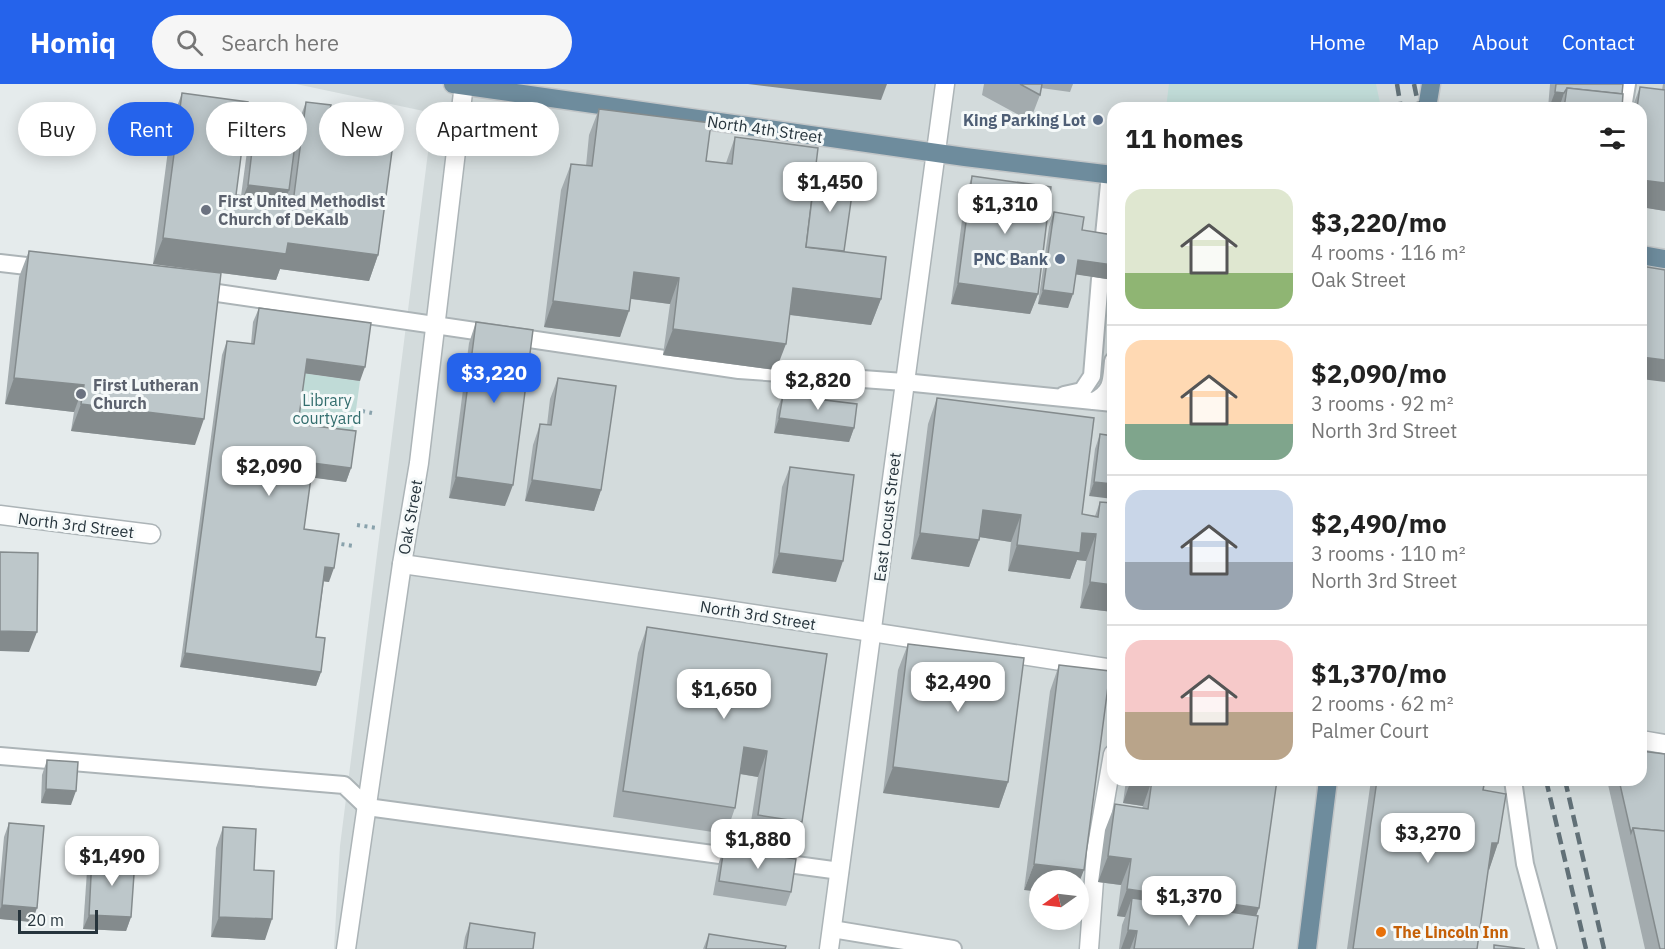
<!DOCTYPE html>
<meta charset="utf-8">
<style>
body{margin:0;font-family:"IBM Plex Sans",sans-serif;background:#f6f6f6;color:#222;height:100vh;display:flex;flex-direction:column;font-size:22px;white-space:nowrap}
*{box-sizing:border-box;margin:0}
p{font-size:20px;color:#767676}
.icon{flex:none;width:33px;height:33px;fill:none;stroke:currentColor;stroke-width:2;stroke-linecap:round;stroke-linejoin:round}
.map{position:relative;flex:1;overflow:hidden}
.drawer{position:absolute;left:1107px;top:18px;width:540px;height:684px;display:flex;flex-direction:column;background:#fff;border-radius:18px;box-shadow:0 3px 15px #0003}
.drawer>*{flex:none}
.hud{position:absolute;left:18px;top:18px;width:570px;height:54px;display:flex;gap:12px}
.needle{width:39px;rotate:256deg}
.buttons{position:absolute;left:1029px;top:786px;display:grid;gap:12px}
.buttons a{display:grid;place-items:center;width:60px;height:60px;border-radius:50%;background:#fff;box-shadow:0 3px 15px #0003;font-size:30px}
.scale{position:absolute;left:18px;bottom:15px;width:80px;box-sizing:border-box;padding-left:6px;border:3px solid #26343c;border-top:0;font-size:16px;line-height:21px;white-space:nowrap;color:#26343c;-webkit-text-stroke:4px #f5f9f9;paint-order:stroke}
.price{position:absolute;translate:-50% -51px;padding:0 14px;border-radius:12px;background:#fff;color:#222;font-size:20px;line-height:39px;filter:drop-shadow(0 2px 3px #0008)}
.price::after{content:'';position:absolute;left:50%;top:36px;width:18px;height:14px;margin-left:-9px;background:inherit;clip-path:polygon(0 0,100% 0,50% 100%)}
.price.current{background:#2563eb;color:#fff}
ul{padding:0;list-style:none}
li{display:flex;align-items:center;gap:18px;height:150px;padding:0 18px}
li+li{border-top:2px solid #e0e0e0}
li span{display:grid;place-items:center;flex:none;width:168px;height:120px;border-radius:18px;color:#555}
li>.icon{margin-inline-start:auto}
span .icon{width:72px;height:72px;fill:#fffc;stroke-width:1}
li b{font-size:26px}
h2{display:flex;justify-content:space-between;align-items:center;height:72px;padding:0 18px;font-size:26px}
.chip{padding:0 21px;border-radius:27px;background:#fff;box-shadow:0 3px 15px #0003;font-size:21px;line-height:54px}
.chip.current{background:#2563eb;color:#fff}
header{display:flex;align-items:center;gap:36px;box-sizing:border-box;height:84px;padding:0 30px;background:#2563eb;color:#fff}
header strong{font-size:28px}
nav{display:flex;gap:33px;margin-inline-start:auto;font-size:21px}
.search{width:420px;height:54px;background:#f6f6f6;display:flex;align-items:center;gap:15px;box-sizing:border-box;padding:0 21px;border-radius:33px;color:#767676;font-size:22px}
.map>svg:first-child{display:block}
</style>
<header>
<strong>Homiq</strong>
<div class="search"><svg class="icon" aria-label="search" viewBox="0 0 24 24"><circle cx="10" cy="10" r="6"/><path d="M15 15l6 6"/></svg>Search here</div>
<nav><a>Home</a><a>Map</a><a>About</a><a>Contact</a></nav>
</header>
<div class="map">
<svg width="1665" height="865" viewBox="0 0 1665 865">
<rect width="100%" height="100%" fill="#e5ebec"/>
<path fill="#d3dbdc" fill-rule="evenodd" d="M 296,0 L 1665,0 L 1665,865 L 334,865 L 340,762 L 433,29 ZM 1113,24 L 1641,24 L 1641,696 L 1113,696 ZM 1040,796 L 1078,796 L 1078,836 L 1040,836 Z"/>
<g fill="#c0dbd7">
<polygon points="1169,0 1376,0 1381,24 1166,24"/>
<polygon points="302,289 360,297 351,362 293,354"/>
</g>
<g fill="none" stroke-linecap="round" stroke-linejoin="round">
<defs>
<g id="lane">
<polyline points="1623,24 1627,0"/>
<polyline points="1103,162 1110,90"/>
<polyline points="0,179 44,184"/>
<polyline points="197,206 739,286 904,298 1113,319"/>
<polyline points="1064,311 1082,307 1092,292 1100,195"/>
<path d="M 1094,317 C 1113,307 1111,296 1113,277"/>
<polyline points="0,672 344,701 367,723 742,774"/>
<polyline points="1513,696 1525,780 1548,865"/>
<polyline points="774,778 840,787"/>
<polyline points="832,845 953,865"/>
</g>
<g id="street">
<polyline points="0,431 151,450"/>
<polyline points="402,480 707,523 1113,585"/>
<polyline points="1641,656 1665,660"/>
<polyline points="346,865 402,480 419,379 464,0"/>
<polyline points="829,865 945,0"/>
<polyline points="1089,865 1096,768 1113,670"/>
</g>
<g id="primary">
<polyline points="453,0 965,73 1113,91"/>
<polyline points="1427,24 1431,0"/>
<polyline points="1641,171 1665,175"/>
<polyline points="1307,865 1328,696"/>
</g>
</defs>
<use href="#lane" stroke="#acb4b7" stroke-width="20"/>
<use href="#street" stroke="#acb4b7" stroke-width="21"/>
<use href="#primary" stroke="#c2c6c8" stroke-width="21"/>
<g stroke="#89a2ac" stroke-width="4" stroke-dasharray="3 4.5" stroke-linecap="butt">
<polyline points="362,327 372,329"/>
<polyline points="357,441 377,444"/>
<polyline points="334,459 354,462"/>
</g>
<use href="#lane" stroke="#fff" stroke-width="16"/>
<use href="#street" stroke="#fff" stroke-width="18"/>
<use href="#primary" stroke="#6e8c9d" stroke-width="18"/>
<g stroke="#617077" stroke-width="4.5" stroke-dasharray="12 6" stroke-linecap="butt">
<polyline points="1397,0 1401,24"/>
<polyline points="1414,0 1419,24"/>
<polyline points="1546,696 1586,865"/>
<polyline points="1565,696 1604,865"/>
</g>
</g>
<g fill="#a3abae">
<polygon points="984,0 1073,0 1070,8 1041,4 1040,11 1030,37 982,11"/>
<polygon points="1550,0 1623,0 1622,10 1622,24 1548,24"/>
<polygon points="1663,0 1665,0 1665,127 1641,123 1641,24 1632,24 1640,3 1662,6"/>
<polygon points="182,9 236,111 241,112 250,45 257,24 297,42 306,18 330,26 366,31 367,26 378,171 369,197 280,185 276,196 153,180 172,36"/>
<polygon points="599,25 706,77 726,79 735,53 814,93 844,167 881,215 871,241 790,231 776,286 663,271 670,220 631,215 620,253 544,243 561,106 571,80 586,82 589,51"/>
<polygon points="972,92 1038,210 1030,230 951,220 965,113"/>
<polygon points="1054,128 1082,146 1113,196 1076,190 1068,224 1038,220 1049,143"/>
<polygon points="29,167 195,361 71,347 74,328 5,320 19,193"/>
<polygon points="259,224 360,297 305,289 298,340 351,384 346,398 311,393 304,445 329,498 324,497 316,553 321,588 316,602 180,583 222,271 227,257 251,260 253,238"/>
<polygon points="476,238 505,422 449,414 469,259"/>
<polygon points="558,294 601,406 594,427 525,417 533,361 540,340 547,341 550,315"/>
<polygon points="783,311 854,344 849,358 774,349 777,325"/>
<polygon points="937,314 1082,430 1095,432 1100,418 1113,528 1080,524 1086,477 1077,476 1070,495 1008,487 1011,458 979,453 969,483 911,475 928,340"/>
<polygon points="1100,350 1113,352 1089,412 1095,365"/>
<polygon points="790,383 836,498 772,489 782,403"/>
<polygon points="647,543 827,570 802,738 793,764 748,757 758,693 740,690 735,724 726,750 613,733 638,569"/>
<polygon points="908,560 1008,698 999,724 883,709 898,586"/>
<polygon points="1059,581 1110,587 1024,806 1050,607"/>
<polygon points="47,676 71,721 41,719 42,691"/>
<polygon points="1126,696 1277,696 1259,824 1256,832 1253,865 1119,865 1122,841 1125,833 1117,832 1121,801 1098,798 1105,746 1115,720 1142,724 1143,722 1123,719"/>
<polygon points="1371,696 1485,696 1483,706 1498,759 1489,786 1488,786 1477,865 1347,865"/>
<polygon points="1607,696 1641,696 1665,865 1645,865"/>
<polygon points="9,739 32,838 0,835 0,797 4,753"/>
<polygon points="223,743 254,786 265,856 211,853 216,764"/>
<polygon points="724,764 791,808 786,822 713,811 719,778"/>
<polygon points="92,773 131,833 126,847 83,845 87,787"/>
<polygon points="470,839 533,865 463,865 465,853"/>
<polygon points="709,850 785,865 703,865"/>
</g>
<g fill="#848b8d">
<polygon points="748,0 887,0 881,16"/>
<polygon points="1555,8 1564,9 1559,24 1549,24"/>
<polygon points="1641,96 1665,99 1665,127 1641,123"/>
<polygon points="248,101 289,106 282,127 240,121"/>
<polygon points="163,154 288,159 378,171 369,197 280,185 276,196 153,180"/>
<polygon points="1078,176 1113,181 1113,196 1073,190"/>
<polygon points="634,188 679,194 670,220 625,214"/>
<polygon points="958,199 1038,210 1030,230 951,220"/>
<polygon points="793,204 881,215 871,241 783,230"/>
<polygon points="1043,206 1073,210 1068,224 1038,220"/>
<polygon points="553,217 629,227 620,253 544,243"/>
<polygon points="673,245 786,260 776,286 663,271"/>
<polygon points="1641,273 1665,276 1665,298 1641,295"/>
<polygon points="307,275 365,283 360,297 302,289"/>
<polygon points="14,294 84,301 74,328 5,320"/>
<polygon points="81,320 204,335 195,361 71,347"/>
<polygon points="779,334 854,344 849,358 774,349"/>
<polygon points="313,379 351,384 346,398 308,393"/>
<polygon points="456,393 513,401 505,422 449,414"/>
<polygon points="532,396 601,406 594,427 525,417"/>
<polygon points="1094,398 1113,400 1113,415 1089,412"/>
<polygon points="983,426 1021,431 1011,458 973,452"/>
<polygon points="920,449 979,456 969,483 911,475"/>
<polygon points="1082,449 1096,450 1086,477 1077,476 1070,495 1008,487 1017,461"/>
<polygon points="779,469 843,477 836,498 772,489"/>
<polygon points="325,483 334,484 329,498 320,497"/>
<polygon points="1090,498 1113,501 1113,528 1080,524"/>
<polygon points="0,547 37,548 29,568 0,567"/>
<polygon points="185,569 321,588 316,602 180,583"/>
<polygon points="744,663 767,667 758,693 735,689"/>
<polygon points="893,683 1008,698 999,724 883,709"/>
<polygon points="1131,696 1152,696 1143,722 1123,719"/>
<polygon points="46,705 76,707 71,721 41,719"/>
<polygon points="1492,759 1498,759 1489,786 1482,785"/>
<polygon points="1108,772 1131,775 1121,801 1098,798"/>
<polygon points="1034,780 1084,786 1078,801 1078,796 1040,796 1040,808 1024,806"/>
<polygon points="1127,805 1259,824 1249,850 1132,814 1125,833 1117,832"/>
<polygon points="2,821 37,824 32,838 0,835 0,825"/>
<polygon points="89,831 131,833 126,847 83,845"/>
<polygon points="219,833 272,835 265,856 211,853"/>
<polygon points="1128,846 1137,847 1130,865 1121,865"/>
</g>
<g fill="#bdc7ca" stroke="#848b8d" stroke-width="1.5">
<polygon points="1020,0 1042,0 1040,11"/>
<polygon points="1556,0 1623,0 1622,10 1567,4 1564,9 1555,8"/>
<polygon points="1640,3 1665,6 1665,99 1641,96 1641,24 1637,24"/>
<polygon points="1567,4 1623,10 1622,24 1564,24"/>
<polygon points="182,9 248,18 236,111 293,119 306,18 331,21 330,26 349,29 367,31 367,26 397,30 378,171 288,159 286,170 163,154"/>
<polygon points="257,24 299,30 289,106 248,101"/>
<polygon points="599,25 711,39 706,77 732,80 735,53 818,64 806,163 886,173 881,215 793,204 786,260 673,245 679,194 634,188 629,227 553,217 571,80 592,82"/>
<polygon points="815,90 854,96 844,167 806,163"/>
<polygon points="972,92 1051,103 1038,210 958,199"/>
<polygon points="1054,128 1084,133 1082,146 1113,151 1113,181 1078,176 1073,210 1043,206"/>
<polygon points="29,167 221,189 204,335 81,320 84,301 14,294"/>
<polygon points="1641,182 1665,186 1665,276 1641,273"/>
<polygon points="259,224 371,239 365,283 307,275 298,340 356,347 351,384 313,379 304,445 339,450 334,484 325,483 316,553 325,554 321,588 185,569 227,257 254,260"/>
<polygon points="476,238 533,246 513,401 456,393"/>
<polygon points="558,294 616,302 601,406 532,396 540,340 551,341"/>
<polygon points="783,311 857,320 854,344 779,334"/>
<polygon points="937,314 1094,334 1082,430 1098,433 1100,418 1113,419 1113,501 1090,498 1096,450 1082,449 1080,469 1017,461 1021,431 983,426 979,456 920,449"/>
<polygon points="1100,350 1113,352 1113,400 1094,398"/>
<polygon points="790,383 854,391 843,477 779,469"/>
<polygon points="0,468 38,469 37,548 0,547"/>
<polygon points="647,543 827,570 802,738 758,731 767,667 744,663 735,724 623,707"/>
<polygon points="908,560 1024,574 1008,698 893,683"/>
<polygon points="1059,581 1110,587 1084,786 1034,780"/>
<polygon points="1641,667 1665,670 1665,747 1633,744 1631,749 1619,696 1641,696"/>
<polygon points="47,676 78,678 76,707 46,705"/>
<polygon points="1152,696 1277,696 1259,824 1127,805 1131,775 1108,772 1115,720 1148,725"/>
<polygon points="1377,696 1485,696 1483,706 1506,710 1498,759 1492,759 1477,865 1353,865"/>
<polygon points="9,739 44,742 37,824 2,821"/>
<polygon points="223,743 256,745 254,786 274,787 272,835 219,833"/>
<polygon points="1633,744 1665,747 1665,865 1660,865"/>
<polygon points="724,764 796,775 791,808 719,797"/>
<polygon points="92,773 135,776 131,833 89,831"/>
<polygon points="1132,814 1258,832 1253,865 1134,865 1137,847 1128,846"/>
<polygon points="470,839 535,849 533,865 466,865"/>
<polygon points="709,850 786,862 785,865 706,865"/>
<polygon points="1494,861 1525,865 1494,865"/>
</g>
<g fill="#5c6f8a" stroke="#f5f9f9" stroke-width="2">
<circle cx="1098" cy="36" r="6"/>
<circle cx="1060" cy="175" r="6"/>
</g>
<g fill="#6b7280" stroke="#f5f9f9" stroke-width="2">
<circle cx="206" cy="126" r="6"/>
<circle cx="81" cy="310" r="6"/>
</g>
<circle fill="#e8710a" stroke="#f5f9f9" stroke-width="2" cx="1381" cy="848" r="6"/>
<g text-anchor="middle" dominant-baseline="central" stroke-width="6" stroke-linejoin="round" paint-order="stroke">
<g font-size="16" font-weight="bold" fill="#4e5e75" stroke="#f5f9f9" text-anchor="end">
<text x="1086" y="36">King Parking Lot</text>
<text x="1048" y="175">PNC Bank</text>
</g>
<g font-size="16" fill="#26343c" stroke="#f5f9f9">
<text transform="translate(765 45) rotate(8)">North 4th Street</text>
<text transform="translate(410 433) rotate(-80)">Oak Street</text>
<text transform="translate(887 433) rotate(-83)">East Locust Street</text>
<text transform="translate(76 441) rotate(7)">North 3rd Street</text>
<text transform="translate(758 531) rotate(9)">North 3rd Street</text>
</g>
<g font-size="16" font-weight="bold" fill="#5b616d" stroke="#f5f9f9" text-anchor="start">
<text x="218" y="117">First United Methodist<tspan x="218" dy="18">Church of DeKalb</tspan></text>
<text x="93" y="301">First Lutheran<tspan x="93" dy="18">Church</tspan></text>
</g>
<g font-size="16" fill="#346e6e" stroke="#f5f9f9">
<text x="327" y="316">Library<tspan x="327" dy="18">courtyard</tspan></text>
</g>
<g font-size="16" font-weight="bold" fill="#c56008" stroke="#f5f9f9" text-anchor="start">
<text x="1393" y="848">The Lincoln Inn</text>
</g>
</g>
</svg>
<div class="buttons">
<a><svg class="needle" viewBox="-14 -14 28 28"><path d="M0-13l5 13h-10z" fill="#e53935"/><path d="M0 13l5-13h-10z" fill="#767676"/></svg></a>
</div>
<div class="scale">20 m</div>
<b class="price" style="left:830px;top:129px">$1,450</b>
<b class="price" style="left:1005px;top:151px">$1,310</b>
<b class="price current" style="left:494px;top:320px">$3,220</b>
<b class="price" style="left:818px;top:327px">$2,820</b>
<b class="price" style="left:269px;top:413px">$2,090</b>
<b class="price" style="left:958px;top:629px">$2,490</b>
<b class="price" style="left:724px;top:636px">$1,650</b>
<b class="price" style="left:1428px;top:780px">$3,270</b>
<b class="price" style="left:758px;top:786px">$1,880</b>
<b class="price" style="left:112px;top:803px">$1,490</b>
<b class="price" style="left:1189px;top:843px">$1,370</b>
<div class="hud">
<a class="chip">Buy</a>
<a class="chip current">Rent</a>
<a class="chip">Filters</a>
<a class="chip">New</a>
<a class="chip">Apartment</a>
</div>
<section class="drawer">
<h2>11 homes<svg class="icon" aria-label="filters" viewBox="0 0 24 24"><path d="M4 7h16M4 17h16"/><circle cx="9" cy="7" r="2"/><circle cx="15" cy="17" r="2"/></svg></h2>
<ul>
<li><span style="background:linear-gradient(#dfe7d0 70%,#8fb573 0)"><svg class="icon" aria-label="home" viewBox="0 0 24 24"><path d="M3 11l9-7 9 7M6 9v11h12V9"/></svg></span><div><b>$3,220/mo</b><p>4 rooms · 116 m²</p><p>Oak Street</p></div></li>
<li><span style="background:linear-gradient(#ffd9b3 70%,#7fa58c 0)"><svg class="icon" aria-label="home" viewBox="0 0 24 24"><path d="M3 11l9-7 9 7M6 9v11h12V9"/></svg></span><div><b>$2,090/mo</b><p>3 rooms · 92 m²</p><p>North 3rd Street</p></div></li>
<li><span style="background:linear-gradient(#c9d6e8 60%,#9aa5b1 0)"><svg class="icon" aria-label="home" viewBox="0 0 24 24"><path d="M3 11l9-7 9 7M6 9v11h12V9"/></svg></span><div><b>$2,490/mo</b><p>3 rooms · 110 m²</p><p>North 3rd Street</p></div></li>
<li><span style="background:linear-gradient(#f6c9c9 60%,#b9a48a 0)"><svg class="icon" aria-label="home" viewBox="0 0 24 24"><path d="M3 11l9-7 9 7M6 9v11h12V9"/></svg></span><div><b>$1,370/mo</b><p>2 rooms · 62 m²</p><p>Palmer Court</p></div></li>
</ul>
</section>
</div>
